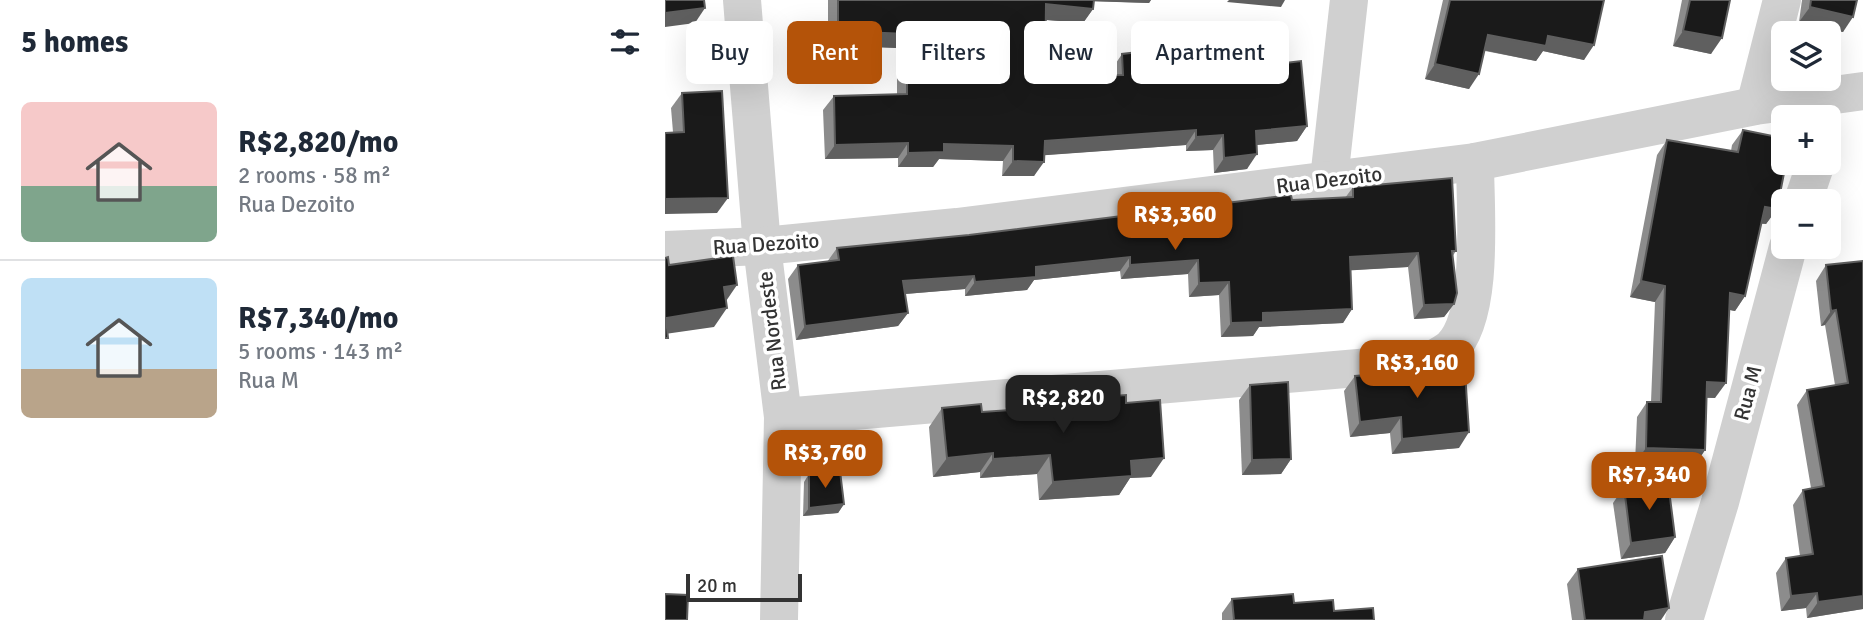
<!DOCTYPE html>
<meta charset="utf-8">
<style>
body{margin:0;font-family:Signika,sans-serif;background:#f2f2f3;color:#1f2937;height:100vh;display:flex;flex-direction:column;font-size:26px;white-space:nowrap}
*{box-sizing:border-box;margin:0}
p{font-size:23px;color:#747a83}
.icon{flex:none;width:38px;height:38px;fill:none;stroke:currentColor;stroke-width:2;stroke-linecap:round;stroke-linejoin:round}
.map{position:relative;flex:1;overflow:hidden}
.side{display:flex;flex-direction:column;background:#fff;width:665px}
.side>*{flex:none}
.hud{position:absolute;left:21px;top:21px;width:665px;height:63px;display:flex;gap:14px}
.tools{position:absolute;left:1106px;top:21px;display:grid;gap:14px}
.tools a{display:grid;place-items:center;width:70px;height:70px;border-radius:10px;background:#fff;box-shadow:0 7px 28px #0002;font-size:35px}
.scale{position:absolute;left:21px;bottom:18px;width:116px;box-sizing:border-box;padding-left:7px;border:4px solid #333;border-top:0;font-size:19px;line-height:24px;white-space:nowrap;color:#333;-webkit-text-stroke:5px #fff;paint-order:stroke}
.price{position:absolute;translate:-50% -60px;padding:0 16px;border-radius:14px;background:#b45309;color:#fff;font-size:23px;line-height:46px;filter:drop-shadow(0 2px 4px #0008)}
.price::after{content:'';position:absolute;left:50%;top:42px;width:21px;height:16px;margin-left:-10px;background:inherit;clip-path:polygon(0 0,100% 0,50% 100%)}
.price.current{background:#222;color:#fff}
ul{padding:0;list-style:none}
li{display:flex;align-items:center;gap:21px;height:175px;padding:0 21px}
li+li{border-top:2px solid #e0e1e3}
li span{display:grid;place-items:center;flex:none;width:196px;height:140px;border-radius:10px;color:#555}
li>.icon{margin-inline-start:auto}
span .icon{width:84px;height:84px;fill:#fffc;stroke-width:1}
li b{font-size:30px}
h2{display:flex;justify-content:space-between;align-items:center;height:84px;padding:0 21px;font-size:30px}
.pill{padding:0 24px;border-radius:10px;background:#fff;box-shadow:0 7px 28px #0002;font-size:24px;line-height:63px}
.pill.current{background:#b45309;color:#fff}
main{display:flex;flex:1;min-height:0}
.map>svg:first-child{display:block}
</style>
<main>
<section class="side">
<h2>5 homes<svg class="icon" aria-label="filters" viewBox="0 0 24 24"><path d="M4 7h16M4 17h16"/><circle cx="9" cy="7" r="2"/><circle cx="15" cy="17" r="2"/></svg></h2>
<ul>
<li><span style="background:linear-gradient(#f6c9c9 60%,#7fa58c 0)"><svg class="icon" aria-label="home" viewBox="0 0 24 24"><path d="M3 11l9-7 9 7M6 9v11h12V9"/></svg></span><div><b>R$2,820/mo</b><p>2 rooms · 58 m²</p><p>Rua Dezoito</p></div></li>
<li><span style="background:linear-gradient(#bfe0f5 65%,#b9a48a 0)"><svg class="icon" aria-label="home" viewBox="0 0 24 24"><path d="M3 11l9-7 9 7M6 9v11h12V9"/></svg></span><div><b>R$7,340/mo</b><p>5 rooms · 143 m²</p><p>Rua M</p></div></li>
</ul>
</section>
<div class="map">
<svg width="1198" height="620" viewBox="0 0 1198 620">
<rect width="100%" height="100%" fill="#fff"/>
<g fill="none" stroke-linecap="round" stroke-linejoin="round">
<g stroke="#d0d0d0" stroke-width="38">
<polyline points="77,0 97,246 118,417 114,620"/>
<polyline points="1090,106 1117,0"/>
<polyline points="664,179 684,0"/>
<polyline points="1138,201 1151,163"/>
<polyline points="0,250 97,246 292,227 810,162 1090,106 1198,91"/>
<path d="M 118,417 L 763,362 C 770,358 780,353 786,348 C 820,316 810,206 810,162"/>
<polyline points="1019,620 1055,502 1123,247"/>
</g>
</g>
<g fill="#8c8c8c">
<polygon points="163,0 486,0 484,3 428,1 428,9 418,23 381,20 380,76 447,75 447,69 457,54 525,65 596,66 642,126 632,141 592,145 582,169 549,173 548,150 521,151 521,145 379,155 369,176 337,176 338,161 274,159 268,167 233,167 233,158 160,159 158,110 169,96 232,95 232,48 163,45"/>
<polygon points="778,0 939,0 919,60 878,51 871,61 820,51 804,89 760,79"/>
<polygon points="1017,0 1065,0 1046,54 1008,46"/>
<polygon points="1137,0 1192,0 1178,32 1134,22"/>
<polygon points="17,93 52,213 8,132 6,108"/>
<polygon points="1078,130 1112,209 1101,224 1096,224 1080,296 1070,311 1065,310 1050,398 1042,398 1040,450 1030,465 970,463 972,417 982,402 986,402 990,302 965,297 992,155 1002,140 1066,151 1067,145"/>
<polygon points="688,187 791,251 787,257 789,304 779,317 749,319 743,267 685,270 687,309 678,323 594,327 588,336 556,337 554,295 524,297 523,274 456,279 455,271 369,280 362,290 300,296 300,289 240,294 243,313 233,326 131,340 123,279 133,265 162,262 172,248 304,235 627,200 680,198"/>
<polygon points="1198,261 1198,609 1142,618 1141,608 1116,611 1111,573 1121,558 1135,556 1128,505 1138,490 1146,488 1132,405 1142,390 1170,385 1160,325 1156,326 1151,281 1161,265"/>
<polygon points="690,376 794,448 727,454 725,433 685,437 679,391"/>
<polygon points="585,385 626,459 616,474 577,475 574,400"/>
<polygon points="436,397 461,403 486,477 465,478 454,495 374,500 372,474 315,478 315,472 268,477 264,427 277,408 317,412 384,407 391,398"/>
<polygon points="144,474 179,504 173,513 138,516 139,482"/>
<polygon points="959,487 1010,537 1000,553 956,559 948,503"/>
<polygon points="913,569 996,620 907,620 902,584"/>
<polygon points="567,599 629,603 709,620 557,620 557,613"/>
</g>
<g fill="#5f5f5f">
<polygon points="420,0 486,0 484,3 419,1"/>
<polygon points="564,0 620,0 616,7 562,2"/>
<polygon points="381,4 428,9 418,23 371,19"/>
<polygon points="1145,7 1188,17 1178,32 1134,22"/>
<polygon points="40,8 30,23 0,27 0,13"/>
<polygon points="173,31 242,34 232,48 163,45"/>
<polygon points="1018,31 1057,38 1046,54 1008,46"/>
<polygon points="823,35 883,36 929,45 919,60 878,51 871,61 813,49"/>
<polygon points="770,64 814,74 804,89 760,79"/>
<polygon points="642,126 632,141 581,146 591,131"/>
<polygon points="531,130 521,145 369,156 380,141"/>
<polygon points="558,135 548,150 521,151 531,137"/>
<polygon points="243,143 233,158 160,159 170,145"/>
<polygon points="279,144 348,146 338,161 274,159 268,167 233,167 243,153"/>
<polygon points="592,154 582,169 549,173 559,158"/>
<polygon points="348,161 379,162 369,176 337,176"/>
<polygon points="63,198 52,213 0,214 0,199"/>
<polygon points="1100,207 1112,209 1101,224 1090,222"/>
<polygon points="753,253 743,267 675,271 685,257"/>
<polygon points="465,257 455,271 369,280 362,290 300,296 310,282 371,267"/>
<polygon points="533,260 523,274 456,279 465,265"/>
<polygon points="309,276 300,289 228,295 238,281"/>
<polygon points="976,281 1000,286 990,302 965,297"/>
<polygon points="564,282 554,295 524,297 534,283"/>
<polygon points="72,285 59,304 59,287"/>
<polygon points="1065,293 1080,296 1070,311 1055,308"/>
<polygon points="789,304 779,317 749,319 759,305"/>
<polygon points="62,308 49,327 0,334 1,318"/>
<polygon points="687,309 678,323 594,327 588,336 556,337 566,323 598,313"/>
<polygon points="1171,310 1160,325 1156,326 1166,311"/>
<polygon points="243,313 233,326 131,340 140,326"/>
<polygon points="1042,382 1061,383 1050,398 1032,397"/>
<polygon points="736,417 725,433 685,437 695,422"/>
<polygon points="804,432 794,448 727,454 737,439"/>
<polygon points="981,448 1040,450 1030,465 970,463"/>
<polygon points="328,453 315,472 268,477 282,458"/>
<polygon points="385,455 372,474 315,478 328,459"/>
<polygon points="499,458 486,477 465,478 454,495 374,500 388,482 466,461"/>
<polygon points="626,459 616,474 577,475 587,460"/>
<polygon points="179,504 173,513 138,516 144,508"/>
<polygon points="1010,537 1000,553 956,559 966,543"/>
<polygon points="1152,593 1141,608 1116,611 1126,596"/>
<polygon points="1198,596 1198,609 1142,618 1153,602"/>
<polygon points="1004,608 996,620 974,620 980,612"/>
</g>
<g fill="#1a1a1a" stroke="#5f5f5f" stroke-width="2">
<polygon points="0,0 39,0 40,8 0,13"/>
<polygon points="173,0 429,0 428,9 381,4 380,76 458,75 457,54 524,46 525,65 595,57 596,66 636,61 642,126 591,131 592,154 559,158 558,135 531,137 531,130 380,141 379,162 348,161 348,146 279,144 279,152 243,153 243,143 170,145 169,96 242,94 242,34 173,31"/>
<polygon points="785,0 939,0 929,45 883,36 881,46 823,35 814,74 770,64"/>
<polygon points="1025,0 1065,0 1057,38 1018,31"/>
<polygon points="1146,0 1192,0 1188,17 1145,7"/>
<polygon points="57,91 63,198 0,199 0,133 19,132 17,93"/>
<polygon points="1078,130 1118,138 1118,163 1121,163 1112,209 1100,207 1080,296 1065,293 1061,383 1042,382 1040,450 981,448 982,402 996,402 1000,286 976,281 1002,140 1073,152"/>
<polygon points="787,178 791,251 787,251 792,293 789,304 759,305 753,253 685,257 687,309 598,313 598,322 566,323 564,282 534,283 533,260 465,265 465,257 371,267 371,277 310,282 309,276 238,281 243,313 140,326 133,265 174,260 172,248 304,235 626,195 627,200 688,197 688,187"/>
<polygon points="68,256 72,285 59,287 62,308 1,318 3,338 0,338 0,258 3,257 4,265"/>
<polygon points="1198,261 1198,596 1153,602 1152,593 1126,596 1121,558 1148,554 1138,490 1159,486 1142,390 1183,383 1171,310 1166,311 1161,265"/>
<polygon points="799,357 804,432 737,439 736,417 695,422 690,376 775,369"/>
<polygon points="623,382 626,459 587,460 585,385"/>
<polygon points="435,394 436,397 461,395 461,403 495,400 499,458 466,461 467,476 388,482 385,455 328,459 328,453 282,458 277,408 316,404 317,412 391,407 391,398"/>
<polygon points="175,471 179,504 144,508 144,474"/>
<polygon points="1003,482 1010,537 966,543 959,487"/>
<polygon points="997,556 1004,608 980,612 979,620 920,620 913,569"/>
<polygon points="0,594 23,595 22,620 0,620"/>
<polygon points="628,594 629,603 668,600 669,611 708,608 709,620 569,620 567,599"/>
</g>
<g text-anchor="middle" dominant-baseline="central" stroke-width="7" stroke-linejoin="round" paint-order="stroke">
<g font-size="21" fill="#333" stroke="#fff">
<text transform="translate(664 180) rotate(-7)">Rua Dezoito</text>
<text transform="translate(101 244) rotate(-4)">Rua Dezoito</text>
<text transform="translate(107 331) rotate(-97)">Rua Nordeste</text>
<text transform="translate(1083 393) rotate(-75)">Rua M</text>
</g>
</g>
</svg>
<div class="tools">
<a><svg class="icon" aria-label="layers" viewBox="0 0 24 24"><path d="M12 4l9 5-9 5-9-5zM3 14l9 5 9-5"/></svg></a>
<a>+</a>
<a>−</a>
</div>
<div class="scale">20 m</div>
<b class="price" style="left:510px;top:252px">R$3,360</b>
<b class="price" style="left:752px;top:400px">R$3,160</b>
<b class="price current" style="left:398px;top:435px">R$2,820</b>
<b class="price" style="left:160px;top:490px">R$3,760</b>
<b class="price" style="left:984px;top:512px">R$7,340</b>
<div class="hud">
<a class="pill">Buy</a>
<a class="pill current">Rent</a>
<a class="pill">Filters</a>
<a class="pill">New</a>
<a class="pill">Apartment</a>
</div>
</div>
</main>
